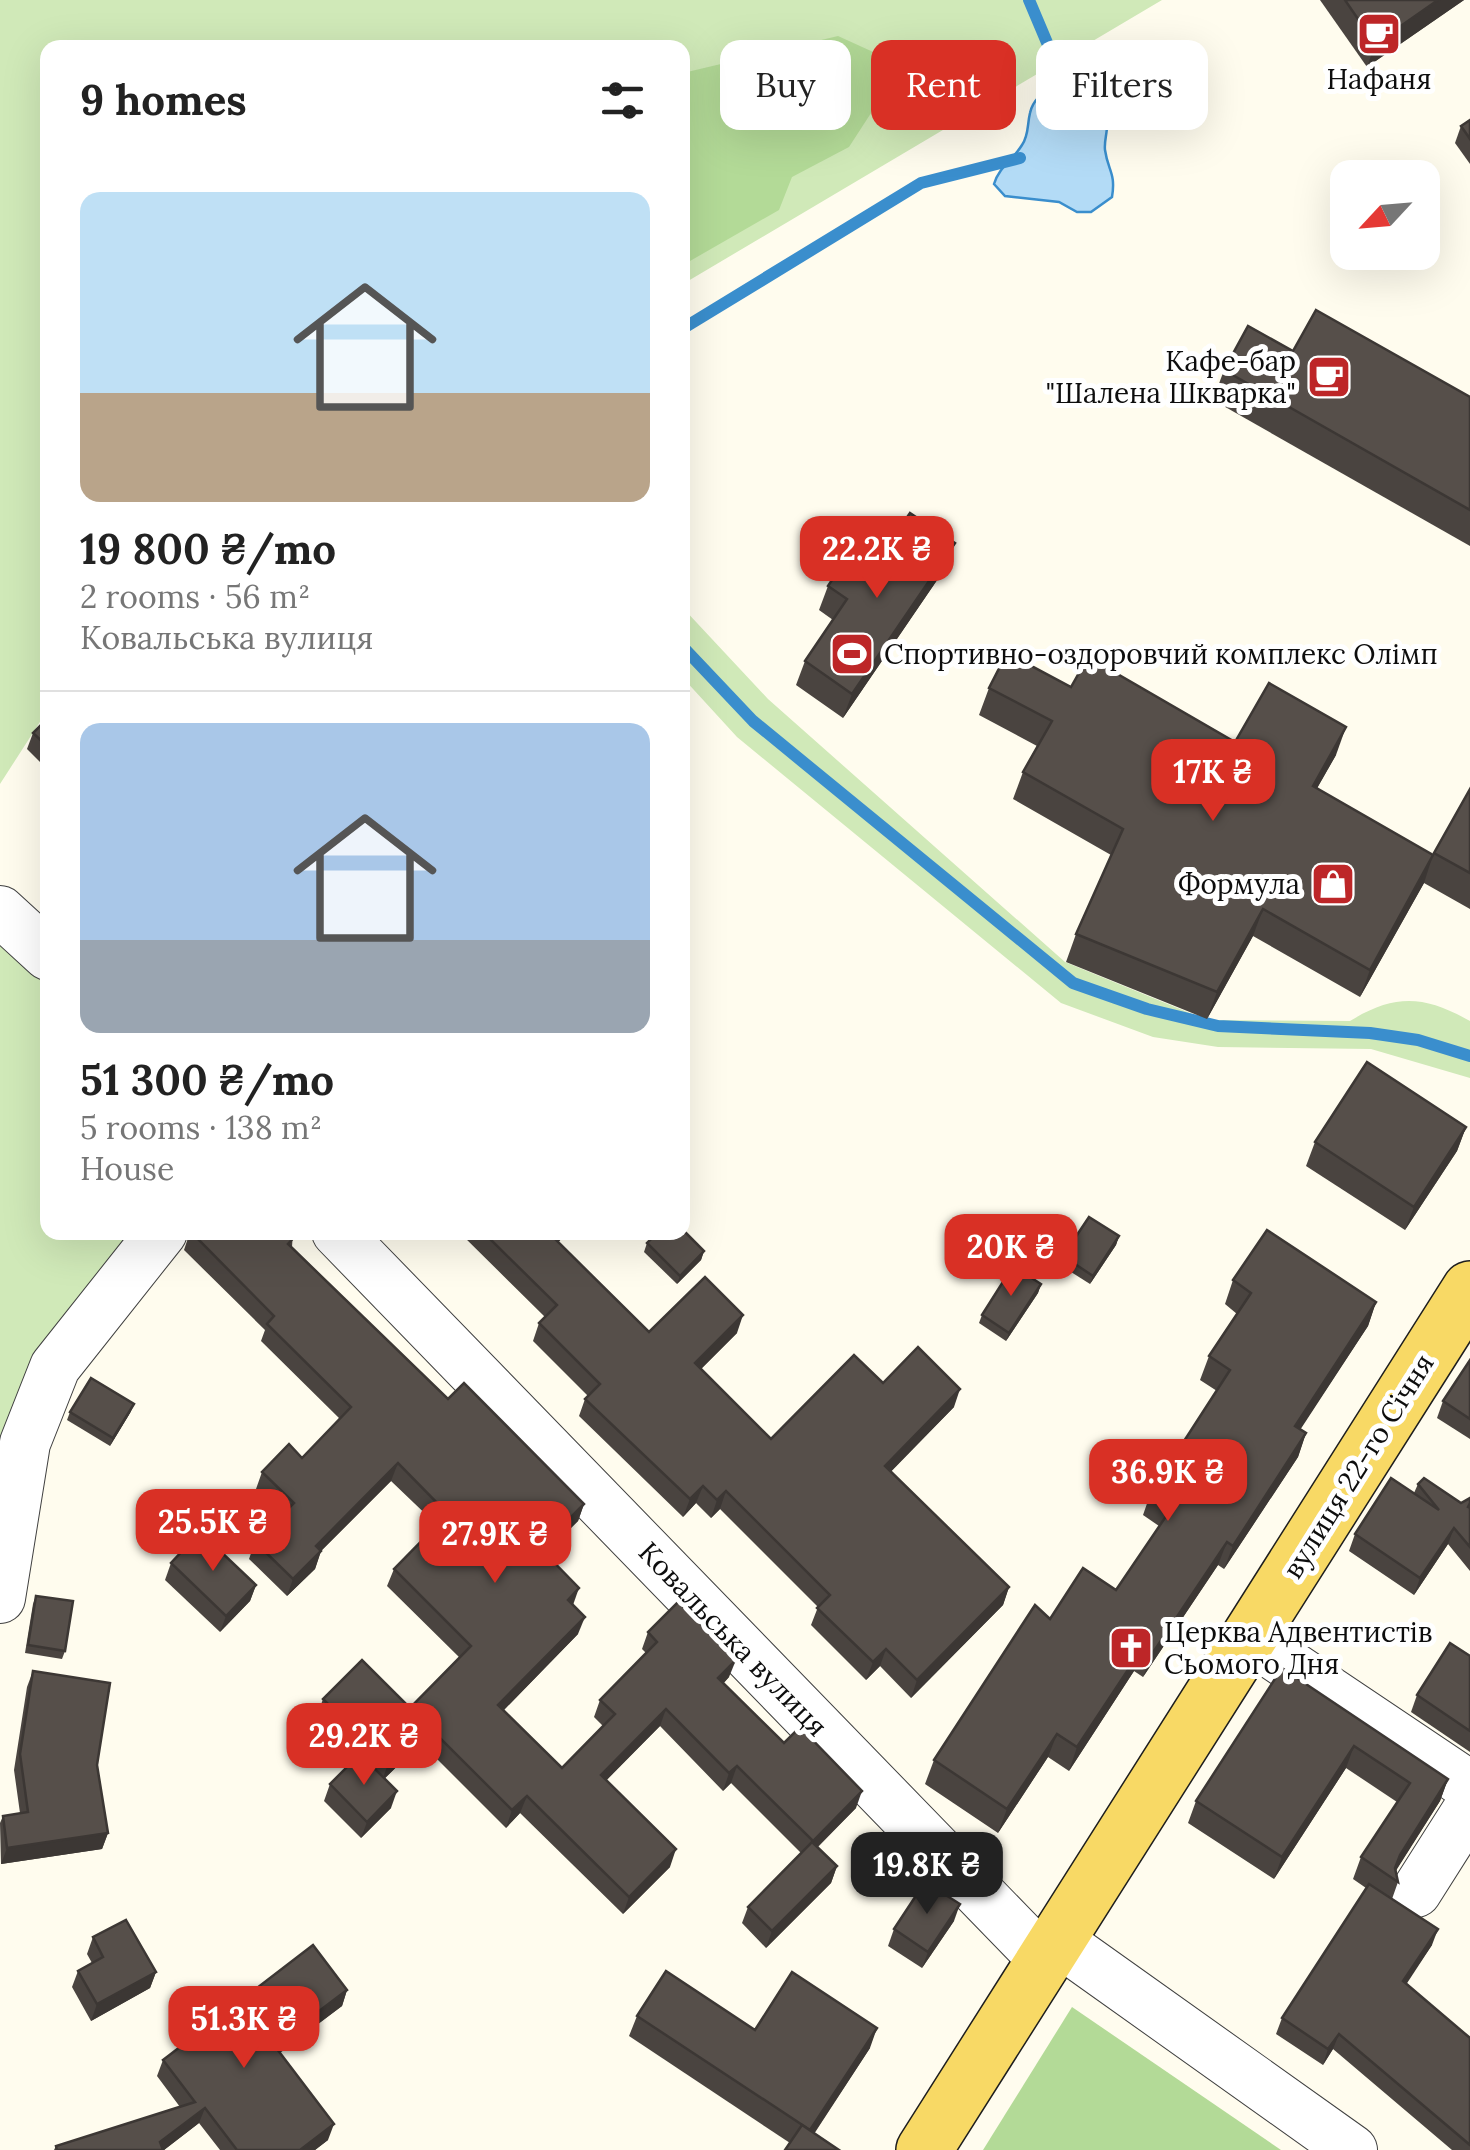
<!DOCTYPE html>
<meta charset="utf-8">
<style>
body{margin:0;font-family:Lora,serif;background:#f6f6f6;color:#222;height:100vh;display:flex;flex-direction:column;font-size:38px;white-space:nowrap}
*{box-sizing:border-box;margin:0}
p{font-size:32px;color:#767676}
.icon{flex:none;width:55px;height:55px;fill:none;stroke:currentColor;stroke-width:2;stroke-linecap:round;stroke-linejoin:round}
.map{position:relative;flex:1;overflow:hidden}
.side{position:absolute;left:40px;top:40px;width:650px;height:1200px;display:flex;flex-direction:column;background:#fff;border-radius:20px;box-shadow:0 10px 40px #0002}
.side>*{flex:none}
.guide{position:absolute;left:720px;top:40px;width:600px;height:90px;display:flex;gap:20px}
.needle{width:65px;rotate:244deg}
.fabs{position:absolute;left:1330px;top:160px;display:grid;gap:20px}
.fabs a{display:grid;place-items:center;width:110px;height:110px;border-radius:20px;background:#fff;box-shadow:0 10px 40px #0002;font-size:50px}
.price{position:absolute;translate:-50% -85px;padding:0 22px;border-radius:20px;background:#d93025;color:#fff;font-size:32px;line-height:65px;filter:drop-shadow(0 2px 5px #0008)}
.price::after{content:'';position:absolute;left:50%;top:60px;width:30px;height:22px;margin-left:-15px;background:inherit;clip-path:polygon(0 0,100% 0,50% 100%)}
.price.active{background:#222;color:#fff}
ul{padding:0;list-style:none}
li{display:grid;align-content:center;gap:20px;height:530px;padding:0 40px}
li+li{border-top:2px solid #e0e0e0}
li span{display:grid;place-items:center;height:310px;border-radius:20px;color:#555}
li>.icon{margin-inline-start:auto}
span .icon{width:180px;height:180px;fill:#fffc;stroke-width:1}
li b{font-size:42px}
h2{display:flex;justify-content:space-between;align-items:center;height:120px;padding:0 40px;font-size:42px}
.chip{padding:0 35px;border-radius:20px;background:#fff;box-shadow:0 10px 40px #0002;font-size:35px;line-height:90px}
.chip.active{background:#d93025;color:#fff}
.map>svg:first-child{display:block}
</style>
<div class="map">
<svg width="1470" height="2150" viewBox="0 0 1470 2150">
<rect width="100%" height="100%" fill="#fffcee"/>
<g fill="#d0e9b8">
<polygon points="0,0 1162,0 683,284 682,48 48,48 47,711 0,784"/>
<path d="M 683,608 L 768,699 L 1065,962 L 1207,1020 L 1350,1021 C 1396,993 1425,996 1470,1021 L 1470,1078 L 1371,1049 L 1218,1047 L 1153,1037 L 1061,1003 L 737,737 L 683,678 Z"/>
<polygon points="0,925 47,969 48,1232 152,1233 49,1363 0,1551"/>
</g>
<g fill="#b3da97">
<polygon points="838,36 882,56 873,110 849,147 792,177 779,210 683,265 683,73"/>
<polygon points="1072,2007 1281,2150 983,2150"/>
</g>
<path fill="#b3dbf6" stroke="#3a8ecd" stroke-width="2.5" d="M 1062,78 C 1087,84 1106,98 1107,126 C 1107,134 1104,142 1105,150 C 1108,171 1116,173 1112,197 L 1091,212 L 1077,212 L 1059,202 L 1005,196 L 994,184 C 999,167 1013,160 1022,145 C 1029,135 1027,125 1030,113 C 1033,97 1050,88 1062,78 Z"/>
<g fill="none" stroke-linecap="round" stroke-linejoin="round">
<g stroke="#3a8ecd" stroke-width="12">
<polyline points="1029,0 1067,90"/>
<polyline points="682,329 921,183 1020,158"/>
<polyline points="682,646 753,721 1073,983 1147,1009 1218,1026 1370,1033 1418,1040 1470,1056"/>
</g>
<defs>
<g id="minor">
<polyline points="0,911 48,955"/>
<polyline points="337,1232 1044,1960"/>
<polyline points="0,1598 25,1443 55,1367 162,1232"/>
<polyline points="1249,1638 1468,1785 1470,1789"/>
<polyline points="1416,1892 1470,1807"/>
<polyline points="1057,1940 1352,2150"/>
</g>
<polyline id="major" points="924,2150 1470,1289"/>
</defs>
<use href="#minor" stroke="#404040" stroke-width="52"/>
<use href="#major" stroke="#1e1e1e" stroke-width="58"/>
<use href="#minor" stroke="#fff" stroke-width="50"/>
<use href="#major" stroke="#f8d965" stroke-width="55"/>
</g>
<g fill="#4a4440">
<polygon points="1320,0 1464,0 1367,67"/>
<polygon points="1470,120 1470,164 1455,143 1461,126"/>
<polygon points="1293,351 1470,397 1470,546 1213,400 1224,370"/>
<polygon points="955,543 946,567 843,718 796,685 805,661 833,620 819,610 828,586 876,563"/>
<polygon points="1071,687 1235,742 1336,755 1317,788 1433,855 1470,789 1470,909 1424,883 1360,997 1253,936 1207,1019 1066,962 1076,934 1111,855 1013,799 1023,772 1037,746 979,715 989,688"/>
<polygon points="48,718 48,770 27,749 33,733"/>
<polygon points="1466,1127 1457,1151 1405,1230 1306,1166 1315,1142"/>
<polygon points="190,1232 293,1232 292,1247 448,1399 584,1504 578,1521 545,1553 573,1605 578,1634 504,1710 562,1768 603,1726 594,1717 600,1700 646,1653 642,1649 648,1632 729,1677 723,1684 784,1743 856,1808 818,1847 837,1866 831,1883 766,1948 742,1923 748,1907 801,1853 731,1783 723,1791 660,1726 606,1780 670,1867 623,1914 520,1813 506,1828 421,1743 384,1779 391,1808 361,1838 324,1801 330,1784 358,1757 317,1716 323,1699 410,1708 460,1658 387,1586 394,1569 437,1525 391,1481 321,1551 315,1569 287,1596 249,1559 255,1542 282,1515 256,1489 262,1472 302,1458 340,1419 261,1341 265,1330 184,1250"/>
<polygon points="459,1232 568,1232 558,1242 649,1332 737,1333 701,1369 771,1439 883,1383 954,1407 891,1471 1009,1587 1003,1605 911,1698 880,1666 866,1680 811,1625 818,1607 720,1509 711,1518 696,1503 683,1517 579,1416 585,1399 588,1396 533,1341 539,1323 545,1317"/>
<polygon points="1119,1236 1116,1245 1090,1284 1060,1265 1063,1256"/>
<polygon points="647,1243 704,1251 701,1260 677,1284 644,1252"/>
<polygon points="1233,1280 1376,1302 1368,1326 1300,1429 1306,1433 1298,1457 1224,1569 1218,1565 1143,1677 1134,1671 1069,1771 1048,1757 998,1833 925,1784 934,1760 1050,1619 1116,1590 1159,1526 1143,1515 1151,1492 1217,1391 1200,1380 1209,1356 1237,1314 1225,1304"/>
<polygon points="1041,1284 1038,1293 1006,1341 979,1323 982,1315"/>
<polygon points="1470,1360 1470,1439 1437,1418 1443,1401"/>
<polygon points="134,1404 130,1413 110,1446 67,1420 70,1412"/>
<polygon points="1418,1484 1461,1503 1470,1498 1470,1571 1448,1544 1414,1595 1349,1551 1355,1534 1414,1493"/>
<polygon points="171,1563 256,1585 250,1601 220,1632 165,1580"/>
<polygon points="36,1596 65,1651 62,1659 25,1653 33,1604"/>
<polygon points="1470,1656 1470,1752 1411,1712 1417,1695"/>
<polygon points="1282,1668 1448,1779 1440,1801 1396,1870 1398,1882 1392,1899 1432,1945 1406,1983 1470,2038 1470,2150 1452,2150 1333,2049 1323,2065 1276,2034 1282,2018 1366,1888 1353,1879 1361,1857 1397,1802 1346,1768 1274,1879 1188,1823 1196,1801"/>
<polygon points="33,1671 97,1765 108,1833 102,1849 1,1864 0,1823 3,1816 20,1813 14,1770 27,1687"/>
<polygon points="954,1921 922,1968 888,1946 894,1929"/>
<polygon points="93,1937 156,1972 150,1988 91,2021 72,1987 78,1971 92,1963 87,1954"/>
<polygon points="347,1990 342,2006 280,2053 328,2140 315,2150 220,2150 199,2123 164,2150 54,2150 56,2146 180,2107 157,2076 163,2060"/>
<polygon points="637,2016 755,2030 870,2048 814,2134 790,2143 629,2036"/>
</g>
<g fill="#3c3734">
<polygon points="1438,0 1464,0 1367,67 1375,44"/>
<polygon points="955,543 946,567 843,718 852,694"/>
<polygon points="1346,727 1336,755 1303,813 1313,786"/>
<polygon points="1433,855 1424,883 1360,997 1370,970"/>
<polygon points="1263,909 1253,936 1207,1019 1217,992"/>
<polygon points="1466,1127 1457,1151 1405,1230 1414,1207"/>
<polygon points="557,1232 568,1232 547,1254 553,1237"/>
<polygon points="1119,1236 1116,1245 1090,1284 1093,1276"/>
<polygon points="704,1251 701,1260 677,1284 680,1276"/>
<polygon points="1041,1284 1038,1293 1006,1341 1009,1333"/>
<polygon points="1376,1302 1368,1326 1287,1450 1295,1426"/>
<polygon points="743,1315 737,1333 689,1381 695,1363"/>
<polygon points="960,1389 954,1407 879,1484 885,1466"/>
<polygon points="134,1404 130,1413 110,1446 113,1438"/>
<polygon points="1306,1433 1298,1457 1224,1569 1233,1546"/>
<polygon points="398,1463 391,1481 309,1563 316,1546"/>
<polygon points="703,1486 696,1503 683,1517 690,1499"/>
<polygon points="726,1491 720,1509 711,1518 717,1500"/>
<polygon points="584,1504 578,1521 534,1565 540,1548"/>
<polygon points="1454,1528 1448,1544 1414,1595 1420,1578"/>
<polygon points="1227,1542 1218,1565 1143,1677 1152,1654"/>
<polygon points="321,1551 315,1569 287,1596 293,1579"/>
<polygon points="256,1585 250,1601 220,1632 226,1616"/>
<polygon points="1009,1587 1003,1605 911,1698 917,1680"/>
<polygon points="579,1588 573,1605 568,1600"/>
<polygon points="585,1617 578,1634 492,1722 498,1705"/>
<polygon points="1143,1647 1134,1671 1069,1771 1077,1747"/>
<polygon points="886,1649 880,1666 866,1680 873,1662"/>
<polygon points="736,1660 729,1677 712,1695 718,1678"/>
<polygon points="666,1709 660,1726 595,1792 601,1775"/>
<polygon points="427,1725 421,1743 382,1781 388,1764"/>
<polygon points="1057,1734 1048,1757 998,1833 1007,1809"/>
<polygon points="1354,1746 1346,1768 1274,1879 1282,1857"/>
<polygon points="737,1766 731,1783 723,1791 729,1773"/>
<polygon points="1448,1779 1440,1801 1392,1877 1400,1855"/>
<polygon points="397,1791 391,1808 361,1838 367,1822"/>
<polygon points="862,1791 856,1808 806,1858 813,1841"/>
<polygon points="527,1796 520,1813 506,1828 512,1810"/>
<polygon points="108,1833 102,1849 1,1864 7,1848"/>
<polygon points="676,1849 670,1867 623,1914 629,1897"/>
<polygon points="837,1866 831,1883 766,1948 772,1931"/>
<polygon points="960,1904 954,1921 922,1968 928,1952"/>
<polygon points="1438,1929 1432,1945 1398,1997 1403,1981"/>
<polygon points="156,1972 150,1988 91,2021 97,2004"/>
<polygon points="347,1990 342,2006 268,2061 274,2045"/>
<polygon points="877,2028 870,2048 803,2150 810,2130"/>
<polygon points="1339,2034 1333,2049 1323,2065 1328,2049"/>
<polygon points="205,2108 199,2123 164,2150 157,2150 160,2142"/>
<polygon points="334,2124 328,2140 315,2150 300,2150"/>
</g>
<g fill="#564f4a" stroke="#3c3734" stroke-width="2.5">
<polygon points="1345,0 1438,0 1375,44"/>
<polygon points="1470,120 1470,139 1461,126"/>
<polygon points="1316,310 1470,397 1470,510 1224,370 1248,326 1293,351"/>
<polygon points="910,513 955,543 852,694 805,661 847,599 828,586 854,547 876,563"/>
<polygon points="1007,653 1071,687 1088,657 1235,742 1269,683 1346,727 1313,786 1433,855 1370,970 1263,909 1217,992 1076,934 1123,829 1023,772 1052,721 989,688"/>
<polygon points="48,718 48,747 33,733"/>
<polygon points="1470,789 1470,873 1434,853"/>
<polygon points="1367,1062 1466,1127 1414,1207 1315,1142"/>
<polygon points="1089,1217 1119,1236 1093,1276 1063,1256"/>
<polygon points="682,1229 704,1251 680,1276 647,1243 658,1232 682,1232"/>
<polygon points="1267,1230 1376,1302 1295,1426 1306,1433 1233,1546 1227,1542 1152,1654 1143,1647 1077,1747 1057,1734 1007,1809 934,1760 1035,1605 1050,1619 1083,1568 1116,1590 1173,1506 1151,1492 1230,1370 1209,1356 1251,1293 1233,1280"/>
<polygon points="191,1232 293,1232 296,1235 288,1244 448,1399 464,1383 584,1504 540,1548 579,1588 568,1600 585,1617 498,1705 562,1768 615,1714 600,1700 657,1642 648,1632 679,1601 736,1660 718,1678 784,1743 800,1727 862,1791 813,1841 737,1766 729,1773 666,1709 601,1775 676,1849 629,1897 527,1796 512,1810 427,1725 388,1764 323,1699 362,1660 410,1708 471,1646 394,1569 448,1514 398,1463 316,1546 321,1551 293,1579 255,1542 294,1503 262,1472 289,1444 302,1458 351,1407 267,1324 274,1316"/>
<polygon points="483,1232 557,1232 553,1237 649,1332 705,1277 743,1315 695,1363 771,1439 854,1355 883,1383 918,1347 960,1389 885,1466 1009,1587 917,1680 886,1649 873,1662 817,1608 830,1595 726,1491 717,1500 703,1486 690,1499 585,1399 600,1384 539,1323 557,1305"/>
<polygon points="1013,1266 1041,1284 1009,1333 982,1315"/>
<polygon points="1470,1360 1470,1419 1443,1401"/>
<polygon points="91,1378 134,1404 113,1438 70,1412"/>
<polygon points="1391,1478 1439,1510 1418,1484 1424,1478 1461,1503 1470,1498 1470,1503 1468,1507 1470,1508 1470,1547 1454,1528 1420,1578 1355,1534"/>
<polygon points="200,1532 256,1585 226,1616 171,1563"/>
<polygon points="36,1596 73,1601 65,1651 28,1645"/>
<polygon points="1450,1643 1470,1656 1470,1731 1417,1695"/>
<polygon points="1282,1668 1448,1779 1400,1855 1395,1868 1398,1882 1361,1857 1410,1783 1354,1746 1282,1857 1196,1801"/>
<polygon points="33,1671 110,1683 97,1765 108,1833 7,1848 3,1816 28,1812 20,1754"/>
<polygon points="360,1754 397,1791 367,1822 330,1784"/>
<polygon points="812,1842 837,1866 772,1931 748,1907"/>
<polygon points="925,1882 960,1904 928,1952 894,1929"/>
<polygon points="1369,1884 1438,1929 1403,1981 1470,2038 1470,2145 1339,2034 1328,2049 1282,2018"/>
<polygon points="126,1920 156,1972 97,2004 78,1971 103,1957 93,1937"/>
<polygon points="313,1945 347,1990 274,2045 334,2124 300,2150 237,2150 205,2108 160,2142 163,2150 57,2150 56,2146 195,2102 163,2060"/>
<polygon points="666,1971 755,2030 792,1972 877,2028 810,2130 637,2016"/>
<polygon points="802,2125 839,2150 785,2150"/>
</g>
<defs>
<symbol id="cafe-square" viewBox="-11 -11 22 22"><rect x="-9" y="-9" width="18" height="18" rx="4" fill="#bd2628" stroke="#fff"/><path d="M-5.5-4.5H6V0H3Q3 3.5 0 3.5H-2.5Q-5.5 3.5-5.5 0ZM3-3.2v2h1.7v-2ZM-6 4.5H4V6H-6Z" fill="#fff"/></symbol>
<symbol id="stadium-square" viewBox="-11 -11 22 22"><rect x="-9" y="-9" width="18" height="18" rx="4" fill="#bd2628" stroke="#fff"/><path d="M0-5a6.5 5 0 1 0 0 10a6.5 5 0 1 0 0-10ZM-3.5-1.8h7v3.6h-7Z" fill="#fff"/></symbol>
<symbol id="shop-square" viewBox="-11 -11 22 22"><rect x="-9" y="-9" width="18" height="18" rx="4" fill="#bd2628" stroke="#fff"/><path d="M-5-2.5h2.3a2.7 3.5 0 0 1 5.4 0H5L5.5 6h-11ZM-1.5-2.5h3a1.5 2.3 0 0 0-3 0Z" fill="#fff"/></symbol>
<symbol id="church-square" viewBox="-11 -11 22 22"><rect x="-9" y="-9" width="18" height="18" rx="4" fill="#bd2628" stroke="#fff"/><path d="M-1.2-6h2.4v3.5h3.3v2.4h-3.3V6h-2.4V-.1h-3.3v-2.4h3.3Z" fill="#fff"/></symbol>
</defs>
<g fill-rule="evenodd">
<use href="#cafe-square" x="1354" y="9" width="50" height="50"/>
<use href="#cafe-square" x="1304" y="352" width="50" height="50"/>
<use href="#stadium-square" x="827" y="629" width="50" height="50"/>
<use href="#shop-square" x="1308" y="859" width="50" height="50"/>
<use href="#church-square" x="1106" y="1623" width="50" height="50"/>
</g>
<g text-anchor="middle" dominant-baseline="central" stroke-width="10" stroke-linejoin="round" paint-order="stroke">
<g font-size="28" fill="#0d0d0d" stroke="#fff" text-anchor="end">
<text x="1379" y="79" text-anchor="middle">Нафаня</text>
<text x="1296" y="361">Кафе-бар<tspan x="1296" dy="32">"Шалена Шкварка"</tspan></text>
<text x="884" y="654" text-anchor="start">Спортивно-оздоровчий комплекс Олімп</text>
<text x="1300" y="884">Формула</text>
<text x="1164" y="1632" text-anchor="start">Церква Адвентистів<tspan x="1164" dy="32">Сьомого Дня</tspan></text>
</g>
<g font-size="28" fill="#0d0d0d" stroke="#fff">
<text transform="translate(1358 1466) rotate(-58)">вулиця 22-го Січня</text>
<text transform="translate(733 1639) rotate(46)">Ковальська вулиця</text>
</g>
</g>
</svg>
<div class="fabs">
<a><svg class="needle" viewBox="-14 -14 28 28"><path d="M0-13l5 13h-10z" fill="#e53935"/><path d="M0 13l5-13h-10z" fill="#767676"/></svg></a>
</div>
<b class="price" style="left:877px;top:601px">22.2K ₴</b>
<b class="price" style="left:1213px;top:824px">17K ₴</b>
<b class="price" style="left:1011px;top:1299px">20K ₴</b>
<b class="price" style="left:1168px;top:1524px">36.9K ₴</b>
<b class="price" style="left:213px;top:1574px">25.5K ₴</b>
<b class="price" style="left:495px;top:1586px">27.9K ₴</b>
<b class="price" style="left:364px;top:1788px">29.2K ₴</b>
<b class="price active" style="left:927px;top:1917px">19.8K ₴</b>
<b class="price" style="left:244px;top:2071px">51.3K ₴</b>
<div class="guide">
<a class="chip">Buy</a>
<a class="chip active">Rent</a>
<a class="chip">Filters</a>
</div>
<section class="side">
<h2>9 homes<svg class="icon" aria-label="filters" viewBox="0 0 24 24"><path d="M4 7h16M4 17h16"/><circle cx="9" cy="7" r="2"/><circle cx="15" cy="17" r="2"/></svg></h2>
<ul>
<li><span style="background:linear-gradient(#bfe0f5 65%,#b9a48a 0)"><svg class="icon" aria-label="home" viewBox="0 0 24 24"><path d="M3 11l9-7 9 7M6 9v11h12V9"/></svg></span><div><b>19 800 ₴/mo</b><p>2 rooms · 56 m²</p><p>Ковальська вулиця</p></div></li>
<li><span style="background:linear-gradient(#a9c7e8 70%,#9aa5b1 0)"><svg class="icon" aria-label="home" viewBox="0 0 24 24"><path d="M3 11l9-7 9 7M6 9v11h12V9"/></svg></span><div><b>51 300 ₴/mo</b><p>5 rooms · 138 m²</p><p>House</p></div></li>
</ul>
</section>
</div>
